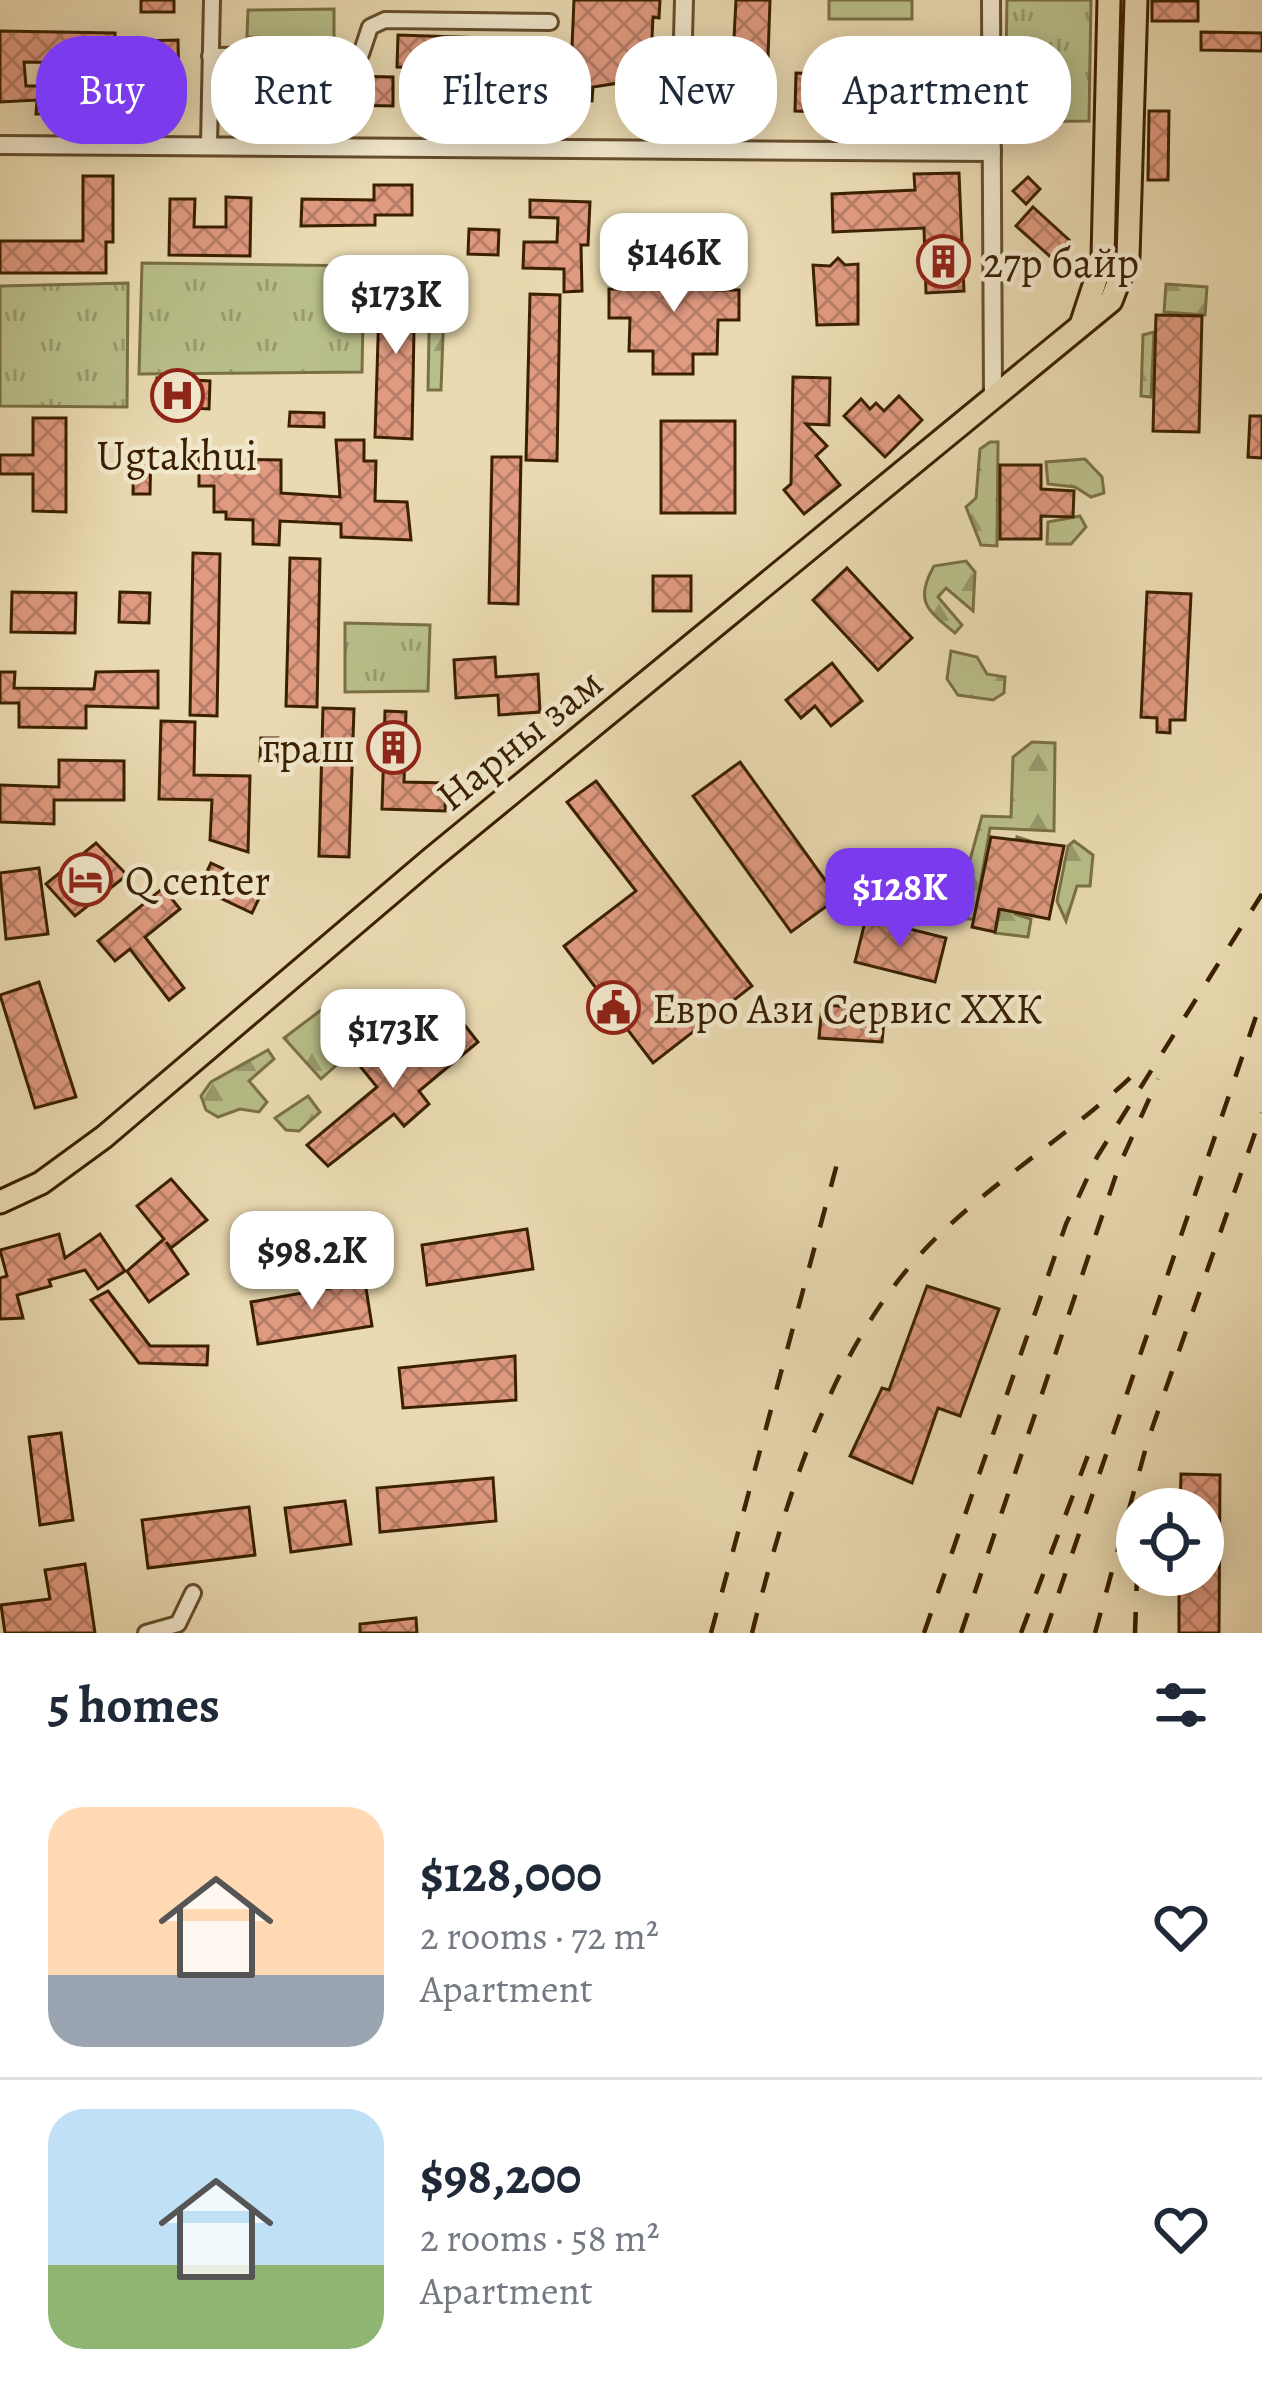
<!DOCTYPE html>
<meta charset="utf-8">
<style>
body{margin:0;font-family:Alegreya,serif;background:#f6f6f7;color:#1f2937;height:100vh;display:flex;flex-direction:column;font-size:45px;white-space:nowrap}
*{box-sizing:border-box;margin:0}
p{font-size:39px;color:#747a83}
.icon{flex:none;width:66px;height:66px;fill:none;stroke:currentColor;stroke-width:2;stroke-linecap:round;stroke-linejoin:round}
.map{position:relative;height:1633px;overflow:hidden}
.side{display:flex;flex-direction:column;background:#fff;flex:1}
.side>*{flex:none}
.guide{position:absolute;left:36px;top:36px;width:1191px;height:108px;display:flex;gap:24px}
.buttons{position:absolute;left:1116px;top:1488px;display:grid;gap:24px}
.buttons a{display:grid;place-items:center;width:108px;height:108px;border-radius:50%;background:#fff;box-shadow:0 6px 30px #0003;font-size:60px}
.price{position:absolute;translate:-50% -102px;padding:0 27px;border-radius:24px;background:#fff;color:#222;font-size:39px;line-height:78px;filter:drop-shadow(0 3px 6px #0008)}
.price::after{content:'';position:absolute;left:50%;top:72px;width:36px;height:27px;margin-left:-18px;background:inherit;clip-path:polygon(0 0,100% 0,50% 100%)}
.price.selected{background:#7c3aed;color:#fff}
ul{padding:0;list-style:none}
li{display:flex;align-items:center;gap:36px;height:300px;padding:0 48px}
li+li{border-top:3px solid #e0e1e3}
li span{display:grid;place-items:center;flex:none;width:336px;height:240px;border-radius:36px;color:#555}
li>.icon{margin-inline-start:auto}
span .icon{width:144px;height:144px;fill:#fffc;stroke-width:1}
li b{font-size:51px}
h2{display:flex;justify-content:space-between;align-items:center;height:144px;padding:0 48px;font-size:51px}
.chip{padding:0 42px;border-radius:48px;background:#fff;box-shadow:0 6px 30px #0003;font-size:42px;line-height:108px}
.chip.selected{background:#7c3aed;color:#fff}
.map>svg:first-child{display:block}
</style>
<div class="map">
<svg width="1262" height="1633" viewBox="0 0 1262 1633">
<defs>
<pattern id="forest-firs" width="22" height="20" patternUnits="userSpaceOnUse" patternTransform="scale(3)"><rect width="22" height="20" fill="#b9bf8a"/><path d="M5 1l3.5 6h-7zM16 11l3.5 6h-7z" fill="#979b6e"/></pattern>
<pattern id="park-tufts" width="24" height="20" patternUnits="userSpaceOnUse" patternTransform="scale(3)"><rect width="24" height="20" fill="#b9bf8a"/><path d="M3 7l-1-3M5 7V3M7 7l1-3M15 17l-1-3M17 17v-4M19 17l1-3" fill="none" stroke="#979b6e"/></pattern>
<pattern id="building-cross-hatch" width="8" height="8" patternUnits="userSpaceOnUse" patternTransform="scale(3)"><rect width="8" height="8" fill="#e09a80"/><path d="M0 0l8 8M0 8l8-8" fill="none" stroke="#b77d66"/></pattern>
</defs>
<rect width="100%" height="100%" fill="#eadab1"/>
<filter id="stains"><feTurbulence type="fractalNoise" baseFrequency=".00167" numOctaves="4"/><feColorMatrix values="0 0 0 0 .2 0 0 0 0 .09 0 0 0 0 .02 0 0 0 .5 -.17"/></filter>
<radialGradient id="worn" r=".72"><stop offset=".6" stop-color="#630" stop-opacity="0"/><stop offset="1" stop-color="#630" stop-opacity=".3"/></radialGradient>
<g fill="#b9bf8a" stroke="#7a7045" stroke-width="3">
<rect x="829" y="0" width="83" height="19"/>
<polygon points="334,9 334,39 247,37 248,10"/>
</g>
<g fill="url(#forest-firs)" stroke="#7a7045" stroke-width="3">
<polygon points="430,280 445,280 441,390 428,390"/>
<polygon points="1166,284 1207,287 1205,315 1164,312"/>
<polygon points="1154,332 1151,397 1141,396 1143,335"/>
<polygon points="990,442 998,442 997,546 981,545 966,507 976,498 980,449"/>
<polygon points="1085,459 1102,477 1104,493 1091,497 1075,487 1048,484 1046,462"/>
<polygon points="1080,516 1086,527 1071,544 1047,544 1048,522"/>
<path d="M 966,561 L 975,572 L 973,611 L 946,588 L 938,597 L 962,625 L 955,633 C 927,610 914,601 934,566 Z"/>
<polygon points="951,651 977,657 987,674 1005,677 1004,693 993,700 958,695 947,679"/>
<polygon points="1032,742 1055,743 1054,831 990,828 974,919 963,919 956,911 982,816 1011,817 1013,757"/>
<polygon points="1017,837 1030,841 1015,914 1031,919 1028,937 995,933"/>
<polygon points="1074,841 1093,855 1090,886 1077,886 1066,921 1057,901 1068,846"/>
<polygon points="337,998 370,1035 321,1079 284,1038"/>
<polygon points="268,1050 274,1059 249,1081 267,1102 259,1112 240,1109 218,1117 206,1110 201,1096 211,1082"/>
<polygon points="308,1096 320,1112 299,1131 286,1130 275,1118"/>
</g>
<g fill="url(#park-tufts)" stroke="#7a7045" stroke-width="3">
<polygon points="1007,0 1091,0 1089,121 1005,122"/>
<polygon points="142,263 364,266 362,372 139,374"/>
<polygon points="128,283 127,407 0,406 0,286"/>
<polygon points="345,623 430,625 428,691 345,692"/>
</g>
<g fill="url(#building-cross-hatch)" stroke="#3a2000" stroke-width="3">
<rect x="141" y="0" width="33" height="12"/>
<polygon points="574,0 660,0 659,18 653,17 651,59 656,59 656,77 651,77 651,94 620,94 619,83 593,87 592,101 562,99 563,70 571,70"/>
<polygon points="736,0 770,0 766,115 730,114"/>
<rect x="1152" y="1" width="46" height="20"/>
<polygon points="0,31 115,33 114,64 24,62 26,86 115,86 115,95 143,97 142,41 178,40 179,92 173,92 171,123 121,121 121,113 36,114 37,100 0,102"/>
<polygon points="1201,32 1262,33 1262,51 1201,50"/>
<polygon points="398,35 543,40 542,72 397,67"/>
<polygon points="933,59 952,60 950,91 961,92 959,130 929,128"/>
<polygon points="796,73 861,75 860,113 795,111"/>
<polygon points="247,74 393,77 393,106 246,103"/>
<polygon points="1149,111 1169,111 1168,180 1148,180"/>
<polygon points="959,173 964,291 926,293 924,228 833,232 832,194 915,190 914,174"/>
<polygon points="83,176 113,176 113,242 106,242 106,273 0,273 0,241 83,241"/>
<polygon points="1028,177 1040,189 1026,204 1013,191"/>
<polygon points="374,185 412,185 412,215 375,215 375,225 301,226 302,199 374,200"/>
<polygon points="226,197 251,198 250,256 169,255 170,199 195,199 194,227 226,227"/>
<polygon points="530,200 590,202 588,245 581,245 582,291 564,292 564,269 523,268 524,242 557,242 558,218 530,217"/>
<polygon points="1033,207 1069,240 1053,259 1016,226"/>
<polygon points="469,229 499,230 498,255 468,254"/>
<polygon points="631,255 654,256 653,289 695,289 696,258 718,258 717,290 739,290 739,320 718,320 717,354 693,354 693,374 653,374 653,351 629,351 630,318 609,318 609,289 630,289"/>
<polygon points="838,258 845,265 858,264 858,324 817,325 813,265 830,266"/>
<polygon points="415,274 412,439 375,437 380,275"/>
<polygon points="530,294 560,295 557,461 526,460"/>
<polygon points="1156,315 1202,316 1199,432 1153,431"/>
<polygon points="793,377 830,378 829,425 806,424 827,446 816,456 840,485 804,514 784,490 791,484"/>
<polygon points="157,378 210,381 209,409 156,406"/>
<polygon points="899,396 922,420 885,457 844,416 861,399 870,409 876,403 884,411"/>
<polygon points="290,412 324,413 324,427 289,426"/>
<polygon points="1250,416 1262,416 1262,458 1248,457"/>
<polygon points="33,418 66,418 66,512 33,511 33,474 0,474 0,455 33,455"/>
<rect x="661" y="421" width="74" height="92"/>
<polygon points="336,440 364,440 364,461 376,461 375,501 407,502 411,540 341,537 341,524 280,521 279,545 253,544 253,520 226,519 226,512 214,512 214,486 199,486 199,449 236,450 236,459 281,460 281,493 340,497"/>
<polygon points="134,448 151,448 150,494 133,494"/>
<polygon points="492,457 521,457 518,604 489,603"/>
<polygon points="1000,465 1041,465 1041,489 1074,491 1073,517 1041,516 1041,539 1000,539"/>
<polygon points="193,553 220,554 217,716 190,715"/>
<polygon points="290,558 320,559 317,707 286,706"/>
<polygon points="847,568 912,638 878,670 813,600"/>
<rect x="653" y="576" width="38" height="35"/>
<polygon points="12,592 76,593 75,633 11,632"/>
<polygon points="120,592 150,593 149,623 119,622"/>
<polygon points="1147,592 1191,594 1185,720 1170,720 1170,733 1157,732 1157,718 1141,717"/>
<polygon points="495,657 496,677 538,674 540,712 499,715 498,695 456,698 454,660"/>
<polygon points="832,663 862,701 831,726 815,706 801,718 786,700"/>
<polygon points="158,671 158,708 86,706 86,728 19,727 19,703 0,703 0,672 15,672 14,688 94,689 96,672"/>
<polygon points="323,708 354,709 349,857 319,856"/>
<polygon points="385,711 406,712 404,782 446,783 445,811 382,809"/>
<polygon points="161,721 195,722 194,775 250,776 248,852 210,840 212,800 159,799"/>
<polygon points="261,738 278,738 277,761 260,761"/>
<polygon points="59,760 124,761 124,800 54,800 54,824 0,822 0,785 59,787"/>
<polygon points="740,762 838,898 791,932 693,796"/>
<polygon points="596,781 752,986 653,1063 564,946 636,891 567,802"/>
<polygon points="991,837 1064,846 1049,919 999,909 995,932 972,927"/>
<polygon points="96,843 127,875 75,916 46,884"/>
<polygon points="211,863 264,888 252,913 199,888"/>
<polygon points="39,868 48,934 6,939 0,873"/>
<polygon points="163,888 180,909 145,937 184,988 169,1000 130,949 115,961 98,941"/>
<polygon points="866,918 946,938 935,982 855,962"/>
<polygon points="39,982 76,1097 35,1108 0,995"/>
<polygon points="822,1005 885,1009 882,1042 819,1038"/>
<polygon points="459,1018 478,1042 419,1091 429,1104 404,1126 394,1114 328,1166 307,1145 377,1087 359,1065 381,1046 399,1068"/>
<polygon points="171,1179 207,1220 171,1248 166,1242 188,1274 149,1302 127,1271 164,1239 137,1206"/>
<polygon points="527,1229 533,1269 427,1285 422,1245"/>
<polygon points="59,1234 65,1258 100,1234 125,1271 98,1289 85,1270 49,1280 51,1286 17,1295 23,1318 0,1319 0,1278 7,1276 0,1250"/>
<polygon points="365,1282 372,1326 258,1344 251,1302"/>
<polygon points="927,1286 999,1309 960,1416 938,1408 912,1483 850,1456 882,1388 889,1390"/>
<polygon points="108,1291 150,1346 208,1346 207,1365 139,1363 91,1300"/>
<polygon points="515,1356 516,1400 403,1408 399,1368"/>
<polygon points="61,1433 73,1520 40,1525 29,1437"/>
<polygon points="1181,1474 1220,1475 1219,1633 1179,1633 1179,1575 1203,1575 1203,1509 1180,1509"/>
<polygon points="493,1478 496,1521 380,1532 377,1488"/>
<polygon points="345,1501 351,1544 291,1552 285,1508"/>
<polygon points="249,1507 255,1555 148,1568 142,1520"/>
<polygon points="85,1564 95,1633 5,1633 1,1605 50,1599 45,1570"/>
<polygon points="416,1618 417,1633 360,1633 360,1624"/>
</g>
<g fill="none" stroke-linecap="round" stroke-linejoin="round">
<defs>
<g id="minor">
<polyline points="210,56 361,54 370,27 385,20 550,22"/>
<polyline points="209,144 212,0"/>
<polyline points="146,1633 178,1624 193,1593"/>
</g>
<g id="tertiary">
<polyline points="991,0 993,397"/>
<polyline points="0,145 992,152"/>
<polyline points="680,149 684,0"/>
</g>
<g id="primary">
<polyline points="1081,325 1103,258 1109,0"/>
<polyline points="0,1202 41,1183 104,1137 431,859 1111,301 1128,257 1136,0"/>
</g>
</defs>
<use href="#minor" stroke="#664e2c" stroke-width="20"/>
<use href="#tertiary" stroke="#664e2c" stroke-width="22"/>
<use href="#primary" stroke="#3a2000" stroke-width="27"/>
<use href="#minor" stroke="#f1e7cc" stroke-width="14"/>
<use href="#tertiary" stroke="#f1e7cc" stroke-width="16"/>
<use href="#primary" stroke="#eadab1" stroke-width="21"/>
<g stroke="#3a2000" stroke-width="4.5" stroke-dasharray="21 21" stroke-linecap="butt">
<polyline points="711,1633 841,1149"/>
<path d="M 752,1633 C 786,1497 833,1339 936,1238 C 997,1178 1071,1134 1133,1075"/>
<polyline points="924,1633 1066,1224 1097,1157 1262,894"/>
<polyline points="961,1633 1119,1166 1158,1079"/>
<polyline points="1021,1633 1093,1442"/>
<polyline points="1045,1633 1262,999"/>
<polyline points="1095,1633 1148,1440 1262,1113"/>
<polyline points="1135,1633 1137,1575"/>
</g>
</g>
<defs>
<symbol id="building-ring" viewBox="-11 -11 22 22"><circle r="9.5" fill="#f1e7cc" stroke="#8f2418" stroke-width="1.5"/><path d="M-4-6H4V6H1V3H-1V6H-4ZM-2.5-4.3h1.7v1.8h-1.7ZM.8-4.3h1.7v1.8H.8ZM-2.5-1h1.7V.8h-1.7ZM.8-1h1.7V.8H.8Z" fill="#8f2418"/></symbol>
<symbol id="hospital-ring" viewBox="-11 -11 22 22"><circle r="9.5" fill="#f1e7cc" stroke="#8f2418" stroke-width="1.5"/><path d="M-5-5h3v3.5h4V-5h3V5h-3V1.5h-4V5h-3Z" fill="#8f2418"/></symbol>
<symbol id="hotel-ring" viewBox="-11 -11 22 22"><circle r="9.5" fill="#f1e7cc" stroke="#8f2418" stroke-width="1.5"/><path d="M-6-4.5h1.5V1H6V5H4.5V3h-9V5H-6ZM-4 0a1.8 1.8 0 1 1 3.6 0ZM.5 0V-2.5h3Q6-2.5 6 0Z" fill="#8f2418"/></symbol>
<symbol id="civic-ring" viewBox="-11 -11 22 22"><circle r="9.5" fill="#f1e7cc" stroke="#8f2418" stroke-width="1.5"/><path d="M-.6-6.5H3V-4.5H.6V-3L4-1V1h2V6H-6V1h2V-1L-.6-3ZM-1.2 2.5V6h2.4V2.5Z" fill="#8f2418"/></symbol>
</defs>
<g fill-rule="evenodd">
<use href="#building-ring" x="914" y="232" width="59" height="59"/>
<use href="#hospital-ring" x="148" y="366" width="59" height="59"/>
<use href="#building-ring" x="364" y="718" width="59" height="59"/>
<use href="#hotel-ring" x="56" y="850" width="59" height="59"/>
<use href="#civic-ring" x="584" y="978" width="59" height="59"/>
</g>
<g text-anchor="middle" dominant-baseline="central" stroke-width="9" stroke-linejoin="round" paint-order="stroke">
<g font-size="42" fill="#3a2000" stroke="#f1e7cc" text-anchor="start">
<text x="983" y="262">27р байр</text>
<text x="177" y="455" text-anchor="middle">Ugtakhui</text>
<text x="355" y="747" text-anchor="end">граш</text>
<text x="125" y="880">Q center</text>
<text x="652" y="1008">Евро Ази Сервис ХХК</text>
</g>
<g font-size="42" fill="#3a2000" stroke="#f1e7cc">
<text transform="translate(519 739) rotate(-39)">Нарны зам</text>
</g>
</g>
<rect width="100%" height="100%" filter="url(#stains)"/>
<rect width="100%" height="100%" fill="url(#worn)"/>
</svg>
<div class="buttons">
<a><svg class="icon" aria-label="locate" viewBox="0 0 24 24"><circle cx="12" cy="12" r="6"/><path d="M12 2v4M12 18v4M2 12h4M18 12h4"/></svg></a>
</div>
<b class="price" style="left:674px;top:315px">$146K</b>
<b class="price" style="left:396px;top:357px">$173K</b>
<b class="price selected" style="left:900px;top:950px">$128K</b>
<b class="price" style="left:393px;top:1091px">$173K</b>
<b class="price" style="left:312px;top:1313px">$98.2K</b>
<div class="guide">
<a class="chip selected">Buy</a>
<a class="chip">Rent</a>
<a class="chip">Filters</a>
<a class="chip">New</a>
<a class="chip">Apartment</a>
</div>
</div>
<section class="side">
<h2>5 homes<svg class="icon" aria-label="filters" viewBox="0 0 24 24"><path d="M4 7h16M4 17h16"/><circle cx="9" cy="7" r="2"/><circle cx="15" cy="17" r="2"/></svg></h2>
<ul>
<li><span style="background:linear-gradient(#ffd9b3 70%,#9aa5b1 0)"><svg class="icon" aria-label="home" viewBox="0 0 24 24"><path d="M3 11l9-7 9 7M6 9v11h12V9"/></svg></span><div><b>$128,000</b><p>2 rooms · 72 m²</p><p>Apartment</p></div><svg class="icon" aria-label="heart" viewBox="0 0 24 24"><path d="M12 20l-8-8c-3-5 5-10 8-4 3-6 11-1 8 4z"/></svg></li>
<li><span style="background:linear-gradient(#bfe0f5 65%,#8fb573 0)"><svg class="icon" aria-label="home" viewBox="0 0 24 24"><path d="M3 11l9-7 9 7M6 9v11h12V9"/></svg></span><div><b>$98,200</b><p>2 rooms · 58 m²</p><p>Apartment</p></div><svg class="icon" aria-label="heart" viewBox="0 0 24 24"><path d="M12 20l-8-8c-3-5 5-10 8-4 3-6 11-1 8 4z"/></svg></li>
</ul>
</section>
